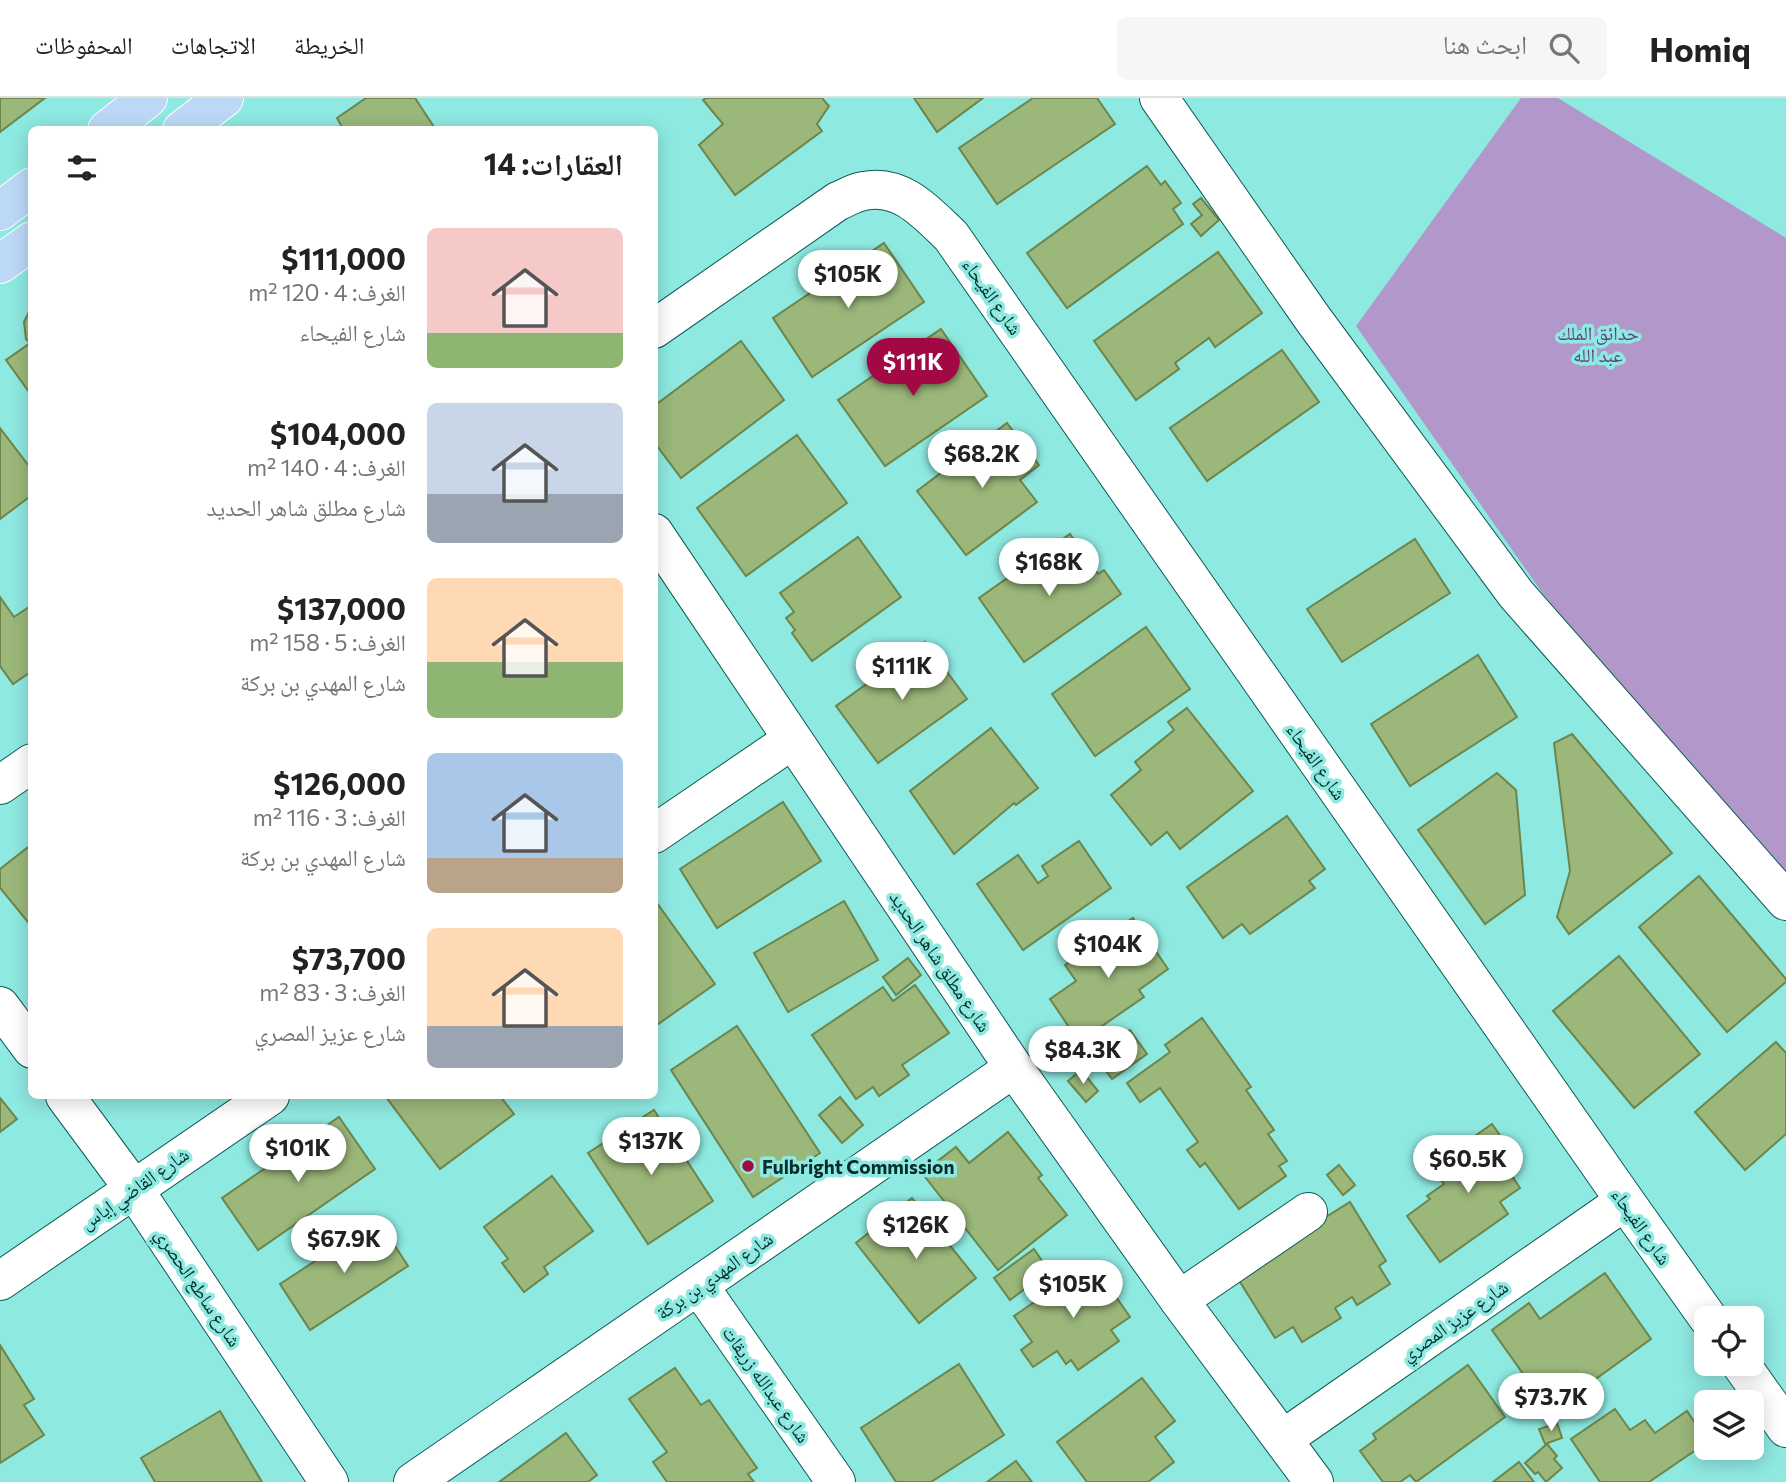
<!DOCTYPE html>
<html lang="ar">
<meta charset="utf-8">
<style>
body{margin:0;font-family:Commissioner,"Noto Naskh Arabic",sans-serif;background:#f6f6f6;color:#222;direction:rtl;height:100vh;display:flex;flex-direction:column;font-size:26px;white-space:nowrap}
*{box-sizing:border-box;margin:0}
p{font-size:23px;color:#767676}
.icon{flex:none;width:38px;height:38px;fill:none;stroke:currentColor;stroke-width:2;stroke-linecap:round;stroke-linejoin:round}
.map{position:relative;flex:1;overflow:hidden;direction:ltr}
.side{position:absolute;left:28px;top:28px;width:630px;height:973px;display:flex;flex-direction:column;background:#fff;border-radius:10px;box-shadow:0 4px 18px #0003;direction:rtl}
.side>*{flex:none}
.buttons{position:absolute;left:1694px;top:1208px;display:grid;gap:14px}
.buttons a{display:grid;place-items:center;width:70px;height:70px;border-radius:10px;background:#fff;box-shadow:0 4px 18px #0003;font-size:35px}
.price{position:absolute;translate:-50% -60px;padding:0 16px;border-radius:24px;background:#fff;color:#222;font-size:23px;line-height:46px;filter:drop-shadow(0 2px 4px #0008)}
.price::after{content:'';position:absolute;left:50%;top:42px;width:21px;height:16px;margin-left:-10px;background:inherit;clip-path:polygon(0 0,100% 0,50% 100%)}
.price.selected{background:#a20844;color:#fff}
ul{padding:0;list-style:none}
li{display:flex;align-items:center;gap:21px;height:175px;padding:0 35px}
li span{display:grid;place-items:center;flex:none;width:196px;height:140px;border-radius:10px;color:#555}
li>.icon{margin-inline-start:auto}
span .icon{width:84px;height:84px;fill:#fffc;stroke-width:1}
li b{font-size:30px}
h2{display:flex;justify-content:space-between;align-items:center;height:84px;padding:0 35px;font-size:30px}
header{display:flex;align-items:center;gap:42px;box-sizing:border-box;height:98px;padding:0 35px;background:#fff;border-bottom:2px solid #e0e0e0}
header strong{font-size:33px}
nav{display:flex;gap:38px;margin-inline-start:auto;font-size:24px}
.search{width:490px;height:63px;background:#f6f6f6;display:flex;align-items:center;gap:18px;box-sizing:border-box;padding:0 24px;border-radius:10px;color:#767676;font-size:26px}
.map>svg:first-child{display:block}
</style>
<header>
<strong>Homiq</strong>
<div class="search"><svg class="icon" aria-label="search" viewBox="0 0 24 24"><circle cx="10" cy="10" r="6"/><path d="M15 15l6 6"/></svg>ابحث هنا</div>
<nav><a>الخريطة</a><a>الاتجاهات</a><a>المحفوظات</a></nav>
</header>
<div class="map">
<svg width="1786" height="1384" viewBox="0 0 1786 1384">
<rect width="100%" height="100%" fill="#8ee9e1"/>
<polygon fill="#b298ca" points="1521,0 1558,0 1786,140 1786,780 1543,496 1356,228"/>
<g fill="#9bb77a" stroke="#6c854b" stroke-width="2">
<polygon points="0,0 45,0 0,34"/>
<polygon points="366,0 415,0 436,32 338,32 342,29 337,20"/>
<polygon points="706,0 822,0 829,8 817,26 822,33 735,97 699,47 723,26 703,2"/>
<polygon points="914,0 983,0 937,34"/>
<polygon points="1033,0 1097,0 1115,26 997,106 959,50"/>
<polygon points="1147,68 1161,87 1165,83 1181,105 1173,111 1183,126 1067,210 1027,155"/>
<polygon points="1201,100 1219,122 1201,138 1191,126 1202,117 1193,106"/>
<polygon points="884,145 924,204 812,279 773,220"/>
<polygon points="1218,154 1262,215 1215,249 1209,240 1175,265 1179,271 1136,302 1094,243"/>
<polygon points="32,208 32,298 6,262 30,245 26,241 24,224"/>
<polygon points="941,231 987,298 885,368 838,302"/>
<polygon points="741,243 784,302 681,380 654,344 654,308"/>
<polygon points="1282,252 1319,304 1207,383 1170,330"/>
<polygon points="1007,325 1039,367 1020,382 1037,404 966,457 917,393"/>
<polygon points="0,330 32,372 32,397 0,421"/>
<polygon points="797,337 847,405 746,478 697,410"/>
<polygon points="1070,436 1098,476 1104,472 1121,496 1024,564 979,500"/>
<polygon points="858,439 901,499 812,563 792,535 795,532 786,520 794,514 780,495"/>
<polygon points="1415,441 1450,495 1342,564 1307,511"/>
<polygon points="0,499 14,519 32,507 32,573 13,586 0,568"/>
<polygon points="1146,529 1190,591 1095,658 1052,596"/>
<polygon points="925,544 967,601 878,665 836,608"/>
<polygon points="1478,557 1517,619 1410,688 1371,626"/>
<polygon points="1187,610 1253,693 1180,751 1167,734 1151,747 1111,697 1141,672 1135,664 1174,632 1168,624"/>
<polygon points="991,630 1038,690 1016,707 1014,705 954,756 910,693"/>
<polygon points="1572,636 1672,755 1569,836 1557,819 1570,773 1554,645"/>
<polygon points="1497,675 1516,692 1525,797 1485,826 1418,732"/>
<polygon points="783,704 821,763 717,830 680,771"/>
<polygon points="1287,718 1325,771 1309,783 1315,790 1250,836 1242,826 1223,840 1187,789"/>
<polygon points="1079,743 1111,790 1023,852 977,786 1018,757 1038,785 1048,778 1042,768"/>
<polygon points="32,746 32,829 0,790 0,771"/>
<polygon points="1699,778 1786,881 1786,884 1727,934 1639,829"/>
<polygon points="844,803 878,862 788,914 754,855"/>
<polygon points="657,805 715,886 654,929 654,807"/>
<polygon points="1133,820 1168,871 1139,892 1144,899 1079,944 1050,901 1076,883 1065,867"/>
<polygon points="1619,858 1700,956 1634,1010 1553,913"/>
<polygon points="908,860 921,877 896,897 883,879"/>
<polygon points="915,887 949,935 902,967 909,977 879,998 873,989 856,1001 812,937 883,889 893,903"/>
<polygon points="1202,920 1251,989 1246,992 1274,1032 1268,1036 1287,1063 1279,1068 1286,1078 1239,1111 1205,1065 1200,1069 1187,1052 1198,1044 1160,990 1140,1004 1127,985 1170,954 1165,947"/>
<polygon points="737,928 820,1055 753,1099 671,972"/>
<polygon points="1130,932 1147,956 1112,981 1095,958"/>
<polygon points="1776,944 1786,955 1786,1036 1745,1072 1695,1014"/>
<polygon points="1081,972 1098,993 1086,1004 1068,983"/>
<polygon points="388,998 500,998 514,1016 440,1071 386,999"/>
<polygon points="840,999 863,1027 842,1045 819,1017"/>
<polygon points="0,1000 17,1021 0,1034"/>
<polygon points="654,1012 713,1103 648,1146 588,1055"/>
<polygon points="339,1019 375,1071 258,1152 222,1100"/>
<polygon points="1492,1026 1521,1067 1510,1075 1520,1090 1500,1104 1508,1116 1440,1164 1407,1118 1430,1101 1427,1098 1444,1086 1438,1078 1457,1064 1451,1055"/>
<polygon points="1008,1034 1042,1077 1038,1080 1067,1117 998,1172 922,1075 956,1049 969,1065"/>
<polygon points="1339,1067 1355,1087 1343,1097 1327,1077"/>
<polygon points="552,1078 593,1133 544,1169 548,1176 524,1194 502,1165 508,1161 484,1129"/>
<polygon points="912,1100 976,1180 919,1225 856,1145"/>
<polygon points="1350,1104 1386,1163 1379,1168 1390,1186 1357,1207 1352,1199 1335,1210 1341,1220 1302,1244 1293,1229 1275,1240 1235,1176"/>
<polygon points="378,1122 408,1168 310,1232 280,1186"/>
<polygon points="1034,1151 1049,1173 1010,1202 994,1180"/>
<polygon points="1092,1164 1130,1219 1111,1232 1119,1243 1078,1272 1071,1262 1066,1266 1057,1253 1033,1269 1021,1252 1032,1244 1014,1218"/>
<polygon points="1605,1175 1651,1241 1550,1314 1492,1232 1529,1205 1540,1221"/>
<polygon points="0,1247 34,1301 24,1307 44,1337 0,1365"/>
<polygon points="959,1266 1004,1337 931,1384 896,1384 861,1330"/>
<polygon points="1468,1267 1505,1319 1416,1384 1410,1377 1400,1384 1383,1384 1360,1353 1376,1341 1373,1336"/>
<polygon points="675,1270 701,1307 709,1302 757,1370 748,1376 754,1384 667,1384 653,1364 667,1354 629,1301"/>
<polygon points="1142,1280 1175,1323 1155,1339 1174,1364 1148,1384 1087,1384 1057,1344"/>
<polygon points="1615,1311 1630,1332 1645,1322 1655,1335 1687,1313 1706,1342 1706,1345 1649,1384 1600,1384 1571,1341"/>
<polygon points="220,1313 262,1384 155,1384 141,1360"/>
<polygon points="1557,1325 1562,1340 1545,1346 1539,1331"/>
<polygon points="566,1335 597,1377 588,1384 499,1384"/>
<polygon points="1547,1346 1557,1358 1554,1361 1562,1370 1546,1384 1538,1374 1535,1376 1525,1365"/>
<polygon points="1016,1363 1032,1384 987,1384"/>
<polygon points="1519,1364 1534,1384 1493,1384"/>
</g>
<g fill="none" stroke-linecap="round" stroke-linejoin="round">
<defs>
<g id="minor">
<polyline points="1159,0 1313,221 1516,496 1786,803"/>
<path d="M 654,231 L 838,103 C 846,100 855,94 864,93 C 901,85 927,115 951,138 L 1625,1103 L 1708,1220"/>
<polyline points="654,435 1014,970 1179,1202 1314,1384"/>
<polyline points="0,687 32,665"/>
<polyline points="654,736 792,642"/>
<polyline points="0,908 32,951"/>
<polyline points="65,998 133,1090 329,1384"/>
<polyline points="0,1183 270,998"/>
<polyline points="699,1188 836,1384"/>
<polyline points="1179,1202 1308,1114"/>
<polyline points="1740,1265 1786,1330"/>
<polyline points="1283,1341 1625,1103"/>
<polyline points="413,1384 1014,970"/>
</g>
<g id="major">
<polyline points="107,32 148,0"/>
<polyline points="182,32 224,0"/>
<polyline points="0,113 32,89"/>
<polyline points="0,166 32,143"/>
</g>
</defs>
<use href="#minor" stroke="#0c5c57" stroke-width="40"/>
<use href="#major" stroke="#fff" stroke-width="40"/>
<use href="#minor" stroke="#fff" stroke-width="38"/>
<use href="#major" stroke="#bbd9f7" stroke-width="38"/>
</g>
<circle fill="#a20844" stroke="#8ee9e1" stroke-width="2.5" cx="748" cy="1068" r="7"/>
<g text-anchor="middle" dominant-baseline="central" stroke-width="7" stroke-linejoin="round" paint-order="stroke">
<g font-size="19" fill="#042e2b" stroke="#8ee9e1">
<text transform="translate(993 198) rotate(55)">شارع الفيحاء</text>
<text transform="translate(1317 663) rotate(55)">شارع الفيحاء</text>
<text transform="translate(941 863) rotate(56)">شارع مطلق شاهر الحديد</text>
<text transform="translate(134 1090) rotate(-35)">شارع القاضي إياس</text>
<text transform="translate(1642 1128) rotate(55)">شارع الفيحاء</text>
<text transform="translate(714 1177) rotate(-35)">شارع المهدي بن بركة</text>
<text transform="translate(199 1189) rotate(56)">شارع ساطع الحصري</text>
<text transform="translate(1454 1222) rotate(-35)">شارع عزيز المصري</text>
<text transform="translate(767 1286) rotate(55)">شارع عبدالله زريقات</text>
</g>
<g font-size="19" fill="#633e80" stroke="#8ee9e1">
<text x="1598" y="234">حدائق الملك<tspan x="1598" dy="22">عبد الله</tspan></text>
</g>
<g font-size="19" font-weight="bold" fill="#042e2b" stroke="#8ee9e1" text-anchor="start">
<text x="762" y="1068">Fulbright Commission</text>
</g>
</g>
</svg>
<div class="buttons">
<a><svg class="icon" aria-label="locate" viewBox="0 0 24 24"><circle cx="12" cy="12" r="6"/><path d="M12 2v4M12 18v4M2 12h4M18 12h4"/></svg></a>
<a><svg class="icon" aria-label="layers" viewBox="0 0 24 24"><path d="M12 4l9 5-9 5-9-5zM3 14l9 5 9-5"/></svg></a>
</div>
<b class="price" style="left:848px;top:212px">$105K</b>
<b class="price selected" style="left:913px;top:300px">$111K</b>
<b class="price" style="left:982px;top:392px">$68.2K</b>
<b class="price" style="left:1049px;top:500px">$168K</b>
<b class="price" style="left:902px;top:604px">$111K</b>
<b class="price" style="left:1108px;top:882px">$104K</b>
<b class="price" style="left:1083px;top:988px">$84.3K</b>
<b class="price" style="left:651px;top:1079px">$137K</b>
<b class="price" style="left:298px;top:1086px">$101K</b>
<b class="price" style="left:1468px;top:1097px">$60.5K</b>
<b class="price" style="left:916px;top:1163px">$126K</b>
<b class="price" style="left:344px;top:1177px">$67.9K</b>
<b class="price" style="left:1073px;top:1222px">$105K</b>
<b class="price" style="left:1551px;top:1335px">$73.7K</b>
<section class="side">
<h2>العقارات: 14<svg class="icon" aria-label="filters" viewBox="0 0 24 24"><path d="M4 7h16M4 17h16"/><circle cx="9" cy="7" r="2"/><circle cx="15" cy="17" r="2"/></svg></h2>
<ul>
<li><span style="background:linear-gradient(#f6c9c9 75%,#8fb573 0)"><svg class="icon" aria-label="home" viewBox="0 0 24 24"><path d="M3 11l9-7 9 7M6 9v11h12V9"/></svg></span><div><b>$111,000</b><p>الغرف: 4 · 120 m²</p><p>شارع الفيحاء</p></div></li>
<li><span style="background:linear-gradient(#c9d6e8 65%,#9aa5b1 0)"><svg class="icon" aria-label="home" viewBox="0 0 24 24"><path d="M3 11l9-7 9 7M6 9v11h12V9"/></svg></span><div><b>$104,000</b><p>الغرف: 4 · 140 m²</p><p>شارع مطلق شاهر الحديد</p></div></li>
<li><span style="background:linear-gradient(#ffd9b3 60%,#8fb573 0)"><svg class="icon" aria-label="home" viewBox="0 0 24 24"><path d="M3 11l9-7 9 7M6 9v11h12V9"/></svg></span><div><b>$137,000</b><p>الغرف: 5 · 158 m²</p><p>شارع المهدي بن بركة</p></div></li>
<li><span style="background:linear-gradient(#a9c7e8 75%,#b9a48a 0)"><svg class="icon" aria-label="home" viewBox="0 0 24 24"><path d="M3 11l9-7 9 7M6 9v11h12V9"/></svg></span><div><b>$126,000</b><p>الغرف: 3 · 116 m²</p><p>شارع المهدي بن بركة</p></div></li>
<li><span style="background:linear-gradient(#ffd9b3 70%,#9aa5b1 0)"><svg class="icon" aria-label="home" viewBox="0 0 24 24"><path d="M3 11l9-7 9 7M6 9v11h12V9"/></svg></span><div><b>$73,700</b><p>الغرف: 3 · 83 m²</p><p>شارع عزيز المصري</p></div></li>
</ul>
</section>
</div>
